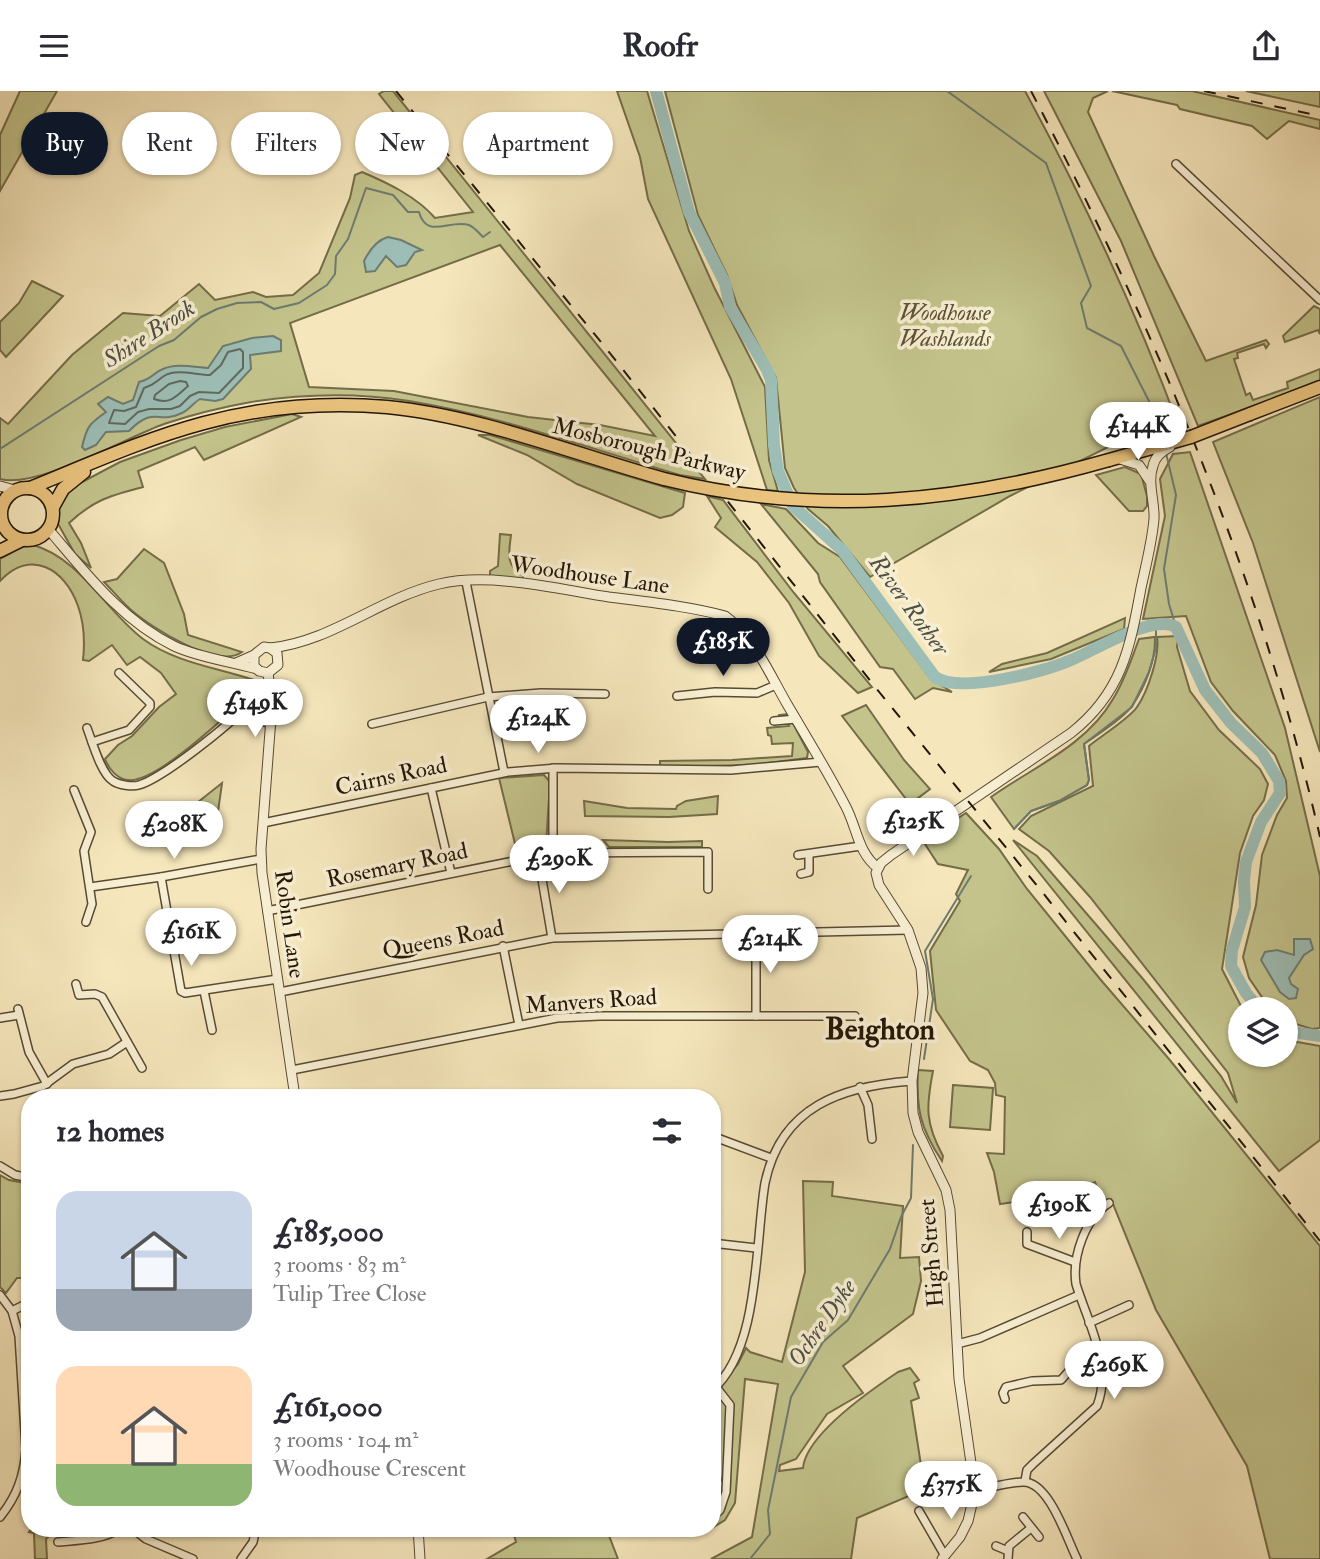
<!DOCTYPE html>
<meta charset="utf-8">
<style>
body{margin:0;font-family:"IM FELL Double Pica",serif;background:#f7f7f7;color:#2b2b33;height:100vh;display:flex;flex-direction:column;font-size:26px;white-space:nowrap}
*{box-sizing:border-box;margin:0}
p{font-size:23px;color:#7c7c81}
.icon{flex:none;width:38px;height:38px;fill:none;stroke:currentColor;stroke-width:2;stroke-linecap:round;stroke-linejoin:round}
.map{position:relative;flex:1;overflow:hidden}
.panel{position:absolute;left:21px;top:998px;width:700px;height:448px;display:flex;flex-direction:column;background:#fff;border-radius:28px;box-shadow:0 2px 5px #0004}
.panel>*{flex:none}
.guide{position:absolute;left:21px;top:21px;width:700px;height:63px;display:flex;gap:14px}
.tools{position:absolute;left:1228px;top:906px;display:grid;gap:14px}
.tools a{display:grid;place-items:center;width:70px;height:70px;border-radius:50%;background:#fff;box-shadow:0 2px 5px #0004;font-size:35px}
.price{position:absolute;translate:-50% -60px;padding:0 16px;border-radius:24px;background:#fff;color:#222;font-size:23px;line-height:46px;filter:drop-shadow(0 2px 4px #0008)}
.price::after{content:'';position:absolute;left:50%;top:42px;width:21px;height:16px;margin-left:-10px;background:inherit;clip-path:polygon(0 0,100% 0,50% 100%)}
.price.current{background:#111827;color:#fff}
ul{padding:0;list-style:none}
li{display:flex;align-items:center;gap:21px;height:175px;padding:0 35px}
li span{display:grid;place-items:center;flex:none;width:196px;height:140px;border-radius:21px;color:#555}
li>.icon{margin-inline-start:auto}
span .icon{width:84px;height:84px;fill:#fffc;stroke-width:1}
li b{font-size:30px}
h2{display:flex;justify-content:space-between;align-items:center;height:84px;padding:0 35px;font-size:30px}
.pill{padding:0 24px;border-radius:32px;background:#fff;box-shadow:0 2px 5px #0004;font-size:24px;line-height:63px}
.pill.current{background:#111827;color:#fff}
header{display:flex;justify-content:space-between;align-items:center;height:91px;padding:0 35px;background:#fff;font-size:32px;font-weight:700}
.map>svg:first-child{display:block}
</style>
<header><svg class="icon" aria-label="menu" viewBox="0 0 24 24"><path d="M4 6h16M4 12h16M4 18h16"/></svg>Roofr<svg class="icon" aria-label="share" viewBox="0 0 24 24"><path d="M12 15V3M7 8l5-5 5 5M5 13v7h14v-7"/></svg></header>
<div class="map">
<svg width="1320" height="1468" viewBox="0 0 1320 1468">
<rect width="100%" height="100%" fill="#f5e6bb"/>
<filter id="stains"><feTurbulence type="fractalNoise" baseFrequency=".00286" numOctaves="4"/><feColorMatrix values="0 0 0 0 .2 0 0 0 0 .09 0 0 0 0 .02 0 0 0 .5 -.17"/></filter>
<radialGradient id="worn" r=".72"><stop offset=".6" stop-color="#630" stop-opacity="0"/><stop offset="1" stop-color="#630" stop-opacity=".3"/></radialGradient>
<g fill="#c3c38b" stroke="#746c48" stroke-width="2" fill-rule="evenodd">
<polygon points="20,0 57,0 0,100 0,44"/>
<path d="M 384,0 L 393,0 L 705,388 L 680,384 C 591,358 501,325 409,310 C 359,302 302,303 251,311 C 223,316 191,324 164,333 C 125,347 37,398 0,388 L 0,327 L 8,333 L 72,264 L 123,222 L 160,225 L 199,193 L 215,209 L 253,201 L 266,206 L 293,204 L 319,182 L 350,107 L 355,84 L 362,81 C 388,92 417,106 435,127 L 473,121 L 379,3 ZM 500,154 L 655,345 L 600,334 L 528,326 L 394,300 L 309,296 L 290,232 Z"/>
<polygon points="617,0 647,0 689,140 714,196 765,296 769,369 778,400 767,399 731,288 648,108 640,66"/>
<path d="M 665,0 L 1025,0 C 1084,109 1136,220 1179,336 L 1154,345 L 1110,355 L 1010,405 L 870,486 L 828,435 L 808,418 L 794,397 L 785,377 L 776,287 L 737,214 L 727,184 L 698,124 Z"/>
<polygon points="1044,0 1108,0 1093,7 1088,21 1154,165 1206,270 1266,249 1269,253 1266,257 1264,253 1237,262 1238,267 1234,268 1246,304 1250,302 1253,309 1288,297 1287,291 1320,278 1320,291 1198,335 1121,150"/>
<polygon points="1112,0 1192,0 1320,29 1320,38 1289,30 1267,48 1252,35 1180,18 1177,14"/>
<polygon points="1246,0 1320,0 1320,16"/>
<polygon points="32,190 63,205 6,266 0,259 0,231 19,212"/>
<polygon points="1314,215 1320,218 1320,243 1318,239 1285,251 1283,245"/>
<polygon points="1320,306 1320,661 1253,452 1213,351"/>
<path d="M 292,323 L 301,326 L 204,369 L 195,356 L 138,380 L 143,396 C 110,405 95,408 69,432 L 81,452 L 91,477 L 75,463 L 57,431 L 56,418 L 67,399 L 120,371 L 181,349 L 225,336 Z"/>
<polygon points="478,344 490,344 685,402 683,416 672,424 660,427 577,393 527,364"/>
<polygon points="1190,361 1285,637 1320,785 1320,937 1312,938 1286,930 1286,919 1274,919 1264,909 1249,887 1243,866 1256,814 1262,764 1277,724 1287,707 1286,690 1275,664 1233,620 1211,591 1186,525 1143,528 1165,425 1160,388 1173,363"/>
<polygon points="1125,376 1141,383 1147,405 1147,415 1143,420 1129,420 1096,384"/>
<polygon points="707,405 723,409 794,502 872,596 858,602 819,565 789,512 757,471 715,436 721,427"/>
<polygon points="761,413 786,418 818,452 840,466 930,587 952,601 933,597 915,608 893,578 880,576 820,491 818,483"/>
<path d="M 500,443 L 511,444 C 509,460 505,477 523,482 L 523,488 L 490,485 L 490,480 L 498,475 Z"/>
<path d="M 33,454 C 80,467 105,519 143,548 C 177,573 221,577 260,591 C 239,614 157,693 128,689 C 117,688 109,678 105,668 L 118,654 L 132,645 L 159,616 L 176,603 L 161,582 L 140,566 L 127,574 L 112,554 L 89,570 L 83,569 C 85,551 84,532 78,515 C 65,478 31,457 0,490 L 0,468 L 21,456 Z"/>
<path d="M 144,458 L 164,472 L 184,523 L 188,544 L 242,561 C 217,579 150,536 130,518 C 121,510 113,500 104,491 L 117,488 Z"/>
<polygon points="1125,527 1124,538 1051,568 989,581 1002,573 1047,562"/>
<path d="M 1178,545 L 1177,556 L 1190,600 L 1219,639 L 1260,678 L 1268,693 L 1264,709 L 1253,725 L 1240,762 L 1222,878 L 1243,919 L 1241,919 L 1241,964 L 1286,964 L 1286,949 L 1320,955 L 1320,1049 L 1279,1080 L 1013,749 L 1037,765 L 1143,888 L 1221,985 L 1237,1012 L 1228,982 L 1090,806 L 1049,760 L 1019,738 L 1031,725 L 1093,695 L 1089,655 C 1101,645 1130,627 1137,616 C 1148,600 1160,564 1157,546 Z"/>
<path d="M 1155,546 C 1156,569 1145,596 1132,615 C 1123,628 1098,643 1084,653 L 1089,689 L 1087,694 L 1059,710 L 1031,720 L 1014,738 L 991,706 C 1033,676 1086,655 1113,608 C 1125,589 1131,569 1139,548 Z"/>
<polygon points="866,614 904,669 930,698 910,713 842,625"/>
<polygon points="788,623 808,661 807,667 752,674 660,676 660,670 732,669 792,665 793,652 772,653 771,645 768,644 767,637 789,635 787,631 781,632 779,624"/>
<polygon points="544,684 550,691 546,754 517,761 499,687"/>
<polygon points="222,692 216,735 159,742"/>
<polygon points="718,705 717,723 669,726 585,725 584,710 627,717 676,718 677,715 686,710"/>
<polygon points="966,722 999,758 1027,798 1100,888 1169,968 1320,1155 1320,1468 1270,1468 1247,1375 1156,1219 1111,1108 1102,1109 1095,1091 1056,1105 1000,1113 994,1081 987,1062 1004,1063 1005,1006 996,1004 995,992 988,979 970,970 936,919 930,860 960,810 956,803 968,779 938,773 923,750"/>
<polygon points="603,749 668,751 702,750 702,756 609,756"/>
<path d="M 918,979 L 933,980 C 926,1016 925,1032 943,1065 L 942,1070 C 920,1037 916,1018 918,979 Z"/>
<polygon points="953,994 993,997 990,1039 950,1036"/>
<polygon points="0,1084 9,1089 30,1093 30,1187 17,1187 6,1202 0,1196"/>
<path d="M 803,1090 L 833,1091 L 832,1105 L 903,1115 L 900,1167 L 919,1166 L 921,1190 L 913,1223 L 843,1275 L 863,1302 L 827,1323 L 796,1368 L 780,1374 L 779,1380 L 803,1377 C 806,1344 871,1299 898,1281 L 910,1277 L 919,1289 L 914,1292 L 919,1307 L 911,1310 L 921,1374 L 911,1378 L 916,1402 L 857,1427 L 851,1468 L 711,1468 L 752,1446 L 778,1293 L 745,1288 L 735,1412 L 725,1429 L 712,1437 L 712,1430 L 725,1417 L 729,1391 L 722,1390 L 716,1377 L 717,1352 L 712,1351 L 712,1304 L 738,1273 L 746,1257 L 750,1261 L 782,1271 L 805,1181 Z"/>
<polygon points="32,1437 93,1439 94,1437 115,1437 68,1446 61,1445 55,1440 46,1448 47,1468 35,1468 34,1442 29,1441"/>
<polygon points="512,1437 606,1437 618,1468 487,1468 516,1451"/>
</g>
<g fill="#9dbeb6" stroke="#6d7b70" stroke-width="2">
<path d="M 388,146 L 401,149 L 422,159 L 415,161 L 406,174 L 397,176 L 386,165 L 375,180 L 366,181 L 364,170 C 369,160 377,149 388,146 Z"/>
<path d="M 273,245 L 281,249 L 281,260 L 250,264 L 251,278 L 223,308 L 215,310 L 200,308 C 193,312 189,319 182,322 C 157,334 155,314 129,340 L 106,341 L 96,354 L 85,359 L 82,356 C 87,335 89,333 106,321 L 98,313 L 108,306 L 123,313 L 133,309 L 139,291 C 154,287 152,282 163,278 C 176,272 193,276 208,277 L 223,255 L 252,247 Z"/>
<polygon points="1294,848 1310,848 1313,858 1304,864 1289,887 1291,893 1298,898 1296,907 1289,908 1280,901 1261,869 1265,861 1277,859 1294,864"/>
</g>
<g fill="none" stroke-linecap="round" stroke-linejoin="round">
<g stroke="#606a5e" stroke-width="2">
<path d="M 240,258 L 243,261 L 243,277 L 219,302 L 199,301 L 190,305 L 180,315 L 171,318 L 149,318 L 138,321 L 125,333 L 109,332 L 114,319 L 124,320 L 136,316 L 144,297 C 155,294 155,291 164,285 C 176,277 196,284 210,284 L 221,274 L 228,261 Z"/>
<path d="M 180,290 L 186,291 L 188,295 C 177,305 170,314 154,308 L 155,304 L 169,293 Z"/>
</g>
<g stroke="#6d7b70" stroke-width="2">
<polyline points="947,0 1046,72 1091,195 1081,212 1087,237 1121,255 1157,326 1163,350"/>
<path d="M 0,358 L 159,255 L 174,249 L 201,226 L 217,218 L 237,212 L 261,211 L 274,218 L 299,212 L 327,194 L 335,183 L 336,165 L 348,148 L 366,97 L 393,104 L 408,121 L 419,121 C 427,149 449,128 469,134 C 474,136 479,142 483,146 L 490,141"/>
<polyline points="1166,362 1176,404 1164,478 1169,513 1176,536"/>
<polyline points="1014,738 1031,720 1059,710 1087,694 1089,689 1084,653 1132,616 1149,581 1156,557 1156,534"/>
<polyline points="924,968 933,908 925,860 971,785"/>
<polyline points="750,1468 770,1443 768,1419 791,1306 823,1251 848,1229 890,1158 901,1126 911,1107 913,1054"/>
</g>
<g stroke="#9dbeb6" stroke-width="12">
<path d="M 656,0 L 689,121 L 725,192 L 730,216 L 767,279 L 771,289 L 774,354 L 778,380 L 793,415 L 842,459 L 935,586 C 959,603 1044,581 1071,569 C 1094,560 1153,522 1176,536 L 1205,599 L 1231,632 L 1262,662 L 1279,690 L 1280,702 L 1261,731 L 1246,771 L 1244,789 L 1245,816 L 1232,859 L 1231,875 L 1246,902 L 1260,919"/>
<polyline points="1286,940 1320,945"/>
</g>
<defs>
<g id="minor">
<polyline points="1176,73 1320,209"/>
<polyline points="466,491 504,681"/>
<polyline points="677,605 715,601 757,602 776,594"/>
<polyline points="236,627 271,632"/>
<polyline points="774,630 796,628"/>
<polyline points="372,633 488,606 541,602 605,603"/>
<path d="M 87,637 C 92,650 101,683 113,690 C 119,694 132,696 139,694 C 163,687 231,633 247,614"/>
<polyline points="92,651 129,639 150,616 150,612 119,582"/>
<polyline points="553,677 553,762"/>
<polyline points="431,697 451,782"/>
<polyline points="74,699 91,741 84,760 92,813 86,831"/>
<polyline points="263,732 508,681 557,677 731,679 821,671"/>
<polyline points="798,764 861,755"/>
<polyline points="538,765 552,847"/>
<polyline points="801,783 809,781 809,763"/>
<polyline points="161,786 181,900 185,902 278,888"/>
<polyline points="90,796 161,786 261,768"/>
<polyline points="267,820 553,762 708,761 708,798"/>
<polyline points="503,855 519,934"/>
<polyline points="76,893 79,904 95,903 102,906 142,977"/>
<polyline points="204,900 212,939"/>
<polyline points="280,901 552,847 908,839"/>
<polyline points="18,918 29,961 47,993"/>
<polyline points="756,925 756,842"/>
<polyline points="0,927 19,924"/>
<polyline points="292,979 557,927 600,925 855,925"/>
<polyline points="860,996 868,1014 872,1048"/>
<polyline points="0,1005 14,1003 43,995 73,973 109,963 127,951"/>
<polyline points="712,1045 771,1067"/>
<polyline points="0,1075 15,1084 30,1087"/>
<polyline points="1094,1100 1100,1118"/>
<polyline points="1027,1141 1027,1153 1075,1171"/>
<polyline points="712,1152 756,1157"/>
<polyline points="29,1202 30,1205"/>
<path d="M 0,1204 L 12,1220 L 19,1245 L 26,1358 C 24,1385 17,1405 0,1426"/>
<polyline points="12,1220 30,1211"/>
<polyline points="1089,1232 1129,1214"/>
<polyline points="957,1253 980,1247 1079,1204"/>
<path d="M 712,1299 C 760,1259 755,1151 765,1092 C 781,1015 842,995 912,990"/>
<polyline points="1005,1308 1003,1302 1006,1296 1032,1290 1061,1289 1076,1272 1099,1263"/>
<path d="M 1025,1390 L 1027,1379 L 1033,1373 L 1097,1315 C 1113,1275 1088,1232 1076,1193 C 1072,1166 1085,1127 1109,1112"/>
<path d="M 975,1400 C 990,1397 1008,1391 1023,1391 C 1049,1390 1067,1448 1077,1468"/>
<polyline points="919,1420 945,1465"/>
<polyline points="712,1426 720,1419 726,1401 730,1314 716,1296"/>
<polyline points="1023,1426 1039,1446"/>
<polyline points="132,1437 146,1448 193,1468"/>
<path d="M 58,1451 C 79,1449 103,1449 121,1437"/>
<polyline points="996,1455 1008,1460"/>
<polyline points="241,1468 253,1451 256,1437"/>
<polyline points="1008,1468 1009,1455 1031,1437"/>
</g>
<g id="tertiary">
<polyline points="1120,368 1139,374 1149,389"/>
<polyline points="0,395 15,399"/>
<path d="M 49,439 C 85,481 122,530 174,555 C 200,567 229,570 257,578"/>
<path d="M 270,557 C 331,551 380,507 439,493 C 490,481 558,498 609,506 C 647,511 688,515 725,525 C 755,547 769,582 787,613 C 807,647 828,681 846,716 C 857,737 858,762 878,777"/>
<polyline points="236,572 254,564 264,556 270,557 277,562 278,574 268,582 259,580 254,575 254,564"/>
<polyline points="268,582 272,614 261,758 262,782 295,1006"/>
<polyline points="418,1437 420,1468"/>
<path d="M 942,1468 L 960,1446 L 968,1430 L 975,1400 L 959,1288 L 950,1119 L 946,1099 L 918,1041 L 913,1022 L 912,990 L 923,902 L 921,877 L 908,839 L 879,794 L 876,782 L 881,772 L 891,764 L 1071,642 C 1122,602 1130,557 1141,497 C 1146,474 1152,451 1154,428 C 1155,411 1147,391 1153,375 C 1155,365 1162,360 1170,356"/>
</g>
<g id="trunk">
<polyline points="1250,323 1320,296"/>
<polyline points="1109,369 1191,346"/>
<circle cx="27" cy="423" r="26"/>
<path d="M 30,397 C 87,374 144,348 204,332 C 263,316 327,311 387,316 C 480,325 574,363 664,388"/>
<polyline points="53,416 63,398 84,381"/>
<polyline points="0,460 22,449"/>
</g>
</defs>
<use href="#minor" stroke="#584a33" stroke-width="10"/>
<use href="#tertiary" stroke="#584a33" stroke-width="11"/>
<use href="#trunk" stroke="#241606" stroke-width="15"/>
<use href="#minor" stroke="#f8efd3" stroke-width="7"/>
<use href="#tertiary" stroke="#f8efd3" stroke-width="9"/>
<use href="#trunk" stroke="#eac37e" stroke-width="12"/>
<g stroke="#241606" stroke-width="2" stroke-dasharray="12 12" stroke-linecap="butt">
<polyline points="396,0 605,256 880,602 1043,802 1320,1150"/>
<path d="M 1031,0 C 1154,237 1260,485 1320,746"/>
<polyline points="1204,0 1320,25"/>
</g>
<defs>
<g id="trunk-bridge">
<polyline points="1191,346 1250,323"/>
<path d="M 664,388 C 817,426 958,412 1109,369"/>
</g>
</defs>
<use href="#trunk-bridge" stroke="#241606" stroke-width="15" stroke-linecap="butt"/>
<use href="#trunk-bridge" stroke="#eac37e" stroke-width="12"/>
</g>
<g text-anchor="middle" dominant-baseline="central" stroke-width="7" stroke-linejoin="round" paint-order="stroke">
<g font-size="23" font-style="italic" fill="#5c5335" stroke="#f8efd3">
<text x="945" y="221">Woodhouse<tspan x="945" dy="26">Washlands</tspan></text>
</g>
<g font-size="23" fill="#241606" stroke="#f8efd3">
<text transform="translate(649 358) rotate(14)">Mosborough Parkway</text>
<text transform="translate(590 484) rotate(8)">Woodhouse Lane</text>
<text transform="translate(391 685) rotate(-12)">Cairns Road</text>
<text transform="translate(397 774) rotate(-12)">Rosemary Road</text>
<text transform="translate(290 833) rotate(82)">Robin Lane</text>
<text transform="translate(443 848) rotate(-11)">Queens Road</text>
<text transform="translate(591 910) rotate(-4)">Manvers Road</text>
<text transform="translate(931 1162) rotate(-95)">High Street</text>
</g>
<g font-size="24" font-style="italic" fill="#4e5144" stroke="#f8efd3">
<text transform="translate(149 243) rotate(-33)">Shire Brook</text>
<text transform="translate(909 514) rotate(54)">River Rother</text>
<text transform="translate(822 1232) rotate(-55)">Ochre Dyke</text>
</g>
<g font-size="30" font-weight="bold" fill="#241606" stroke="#f8efd3">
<text x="880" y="938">Beighton</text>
</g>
</g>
<rect width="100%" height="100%" filter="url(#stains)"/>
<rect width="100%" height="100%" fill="url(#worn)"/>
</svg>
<div class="tools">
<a><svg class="icon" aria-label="layers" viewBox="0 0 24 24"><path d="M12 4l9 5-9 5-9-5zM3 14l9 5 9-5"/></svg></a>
</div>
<b class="price" style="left:1138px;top:371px">£144K</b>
<b class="price current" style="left:723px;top:587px">£185K</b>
<b class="price" style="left:255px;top:648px">£149K</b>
<b class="price" style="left:538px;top:664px">£124K</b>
<b class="price" style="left:913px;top:767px">£125K</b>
<b class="price" style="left:174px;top:770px">£208K</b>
<b class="price" style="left:559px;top:804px">£290K</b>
<b class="price" style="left:191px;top:877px">£161K</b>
<b class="price" style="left:770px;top:884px">£214K</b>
<b class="price" style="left:1059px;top:1150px">£190K</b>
<b class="price" style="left:1114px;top:1310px">£269K</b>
<b class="price" style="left:951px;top:1430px">£375K</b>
<div class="guide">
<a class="pill current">Buy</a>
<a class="pill">Rent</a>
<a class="pill">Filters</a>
<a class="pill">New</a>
<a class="pill">Apartment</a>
</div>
<section class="panel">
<h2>12 homes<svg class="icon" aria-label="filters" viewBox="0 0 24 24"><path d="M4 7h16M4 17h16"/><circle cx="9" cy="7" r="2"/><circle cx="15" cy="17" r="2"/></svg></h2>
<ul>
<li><span style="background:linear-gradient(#c9d6e8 70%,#9aa5b1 0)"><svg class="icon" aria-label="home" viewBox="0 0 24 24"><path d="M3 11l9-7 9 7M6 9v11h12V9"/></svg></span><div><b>£185,000</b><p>3 rooms · 83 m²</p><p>Tulip Tree Close</p></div></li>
<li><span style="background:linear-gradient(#ffd9b3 70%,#8fb573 0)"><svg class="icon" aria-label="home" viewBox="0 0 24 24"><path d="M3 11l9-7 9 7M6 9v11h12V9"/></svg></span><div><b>£161,000</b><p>3 rooms · 104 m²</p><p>Woodhouse Crescent</p></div></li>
</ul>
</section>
</div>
